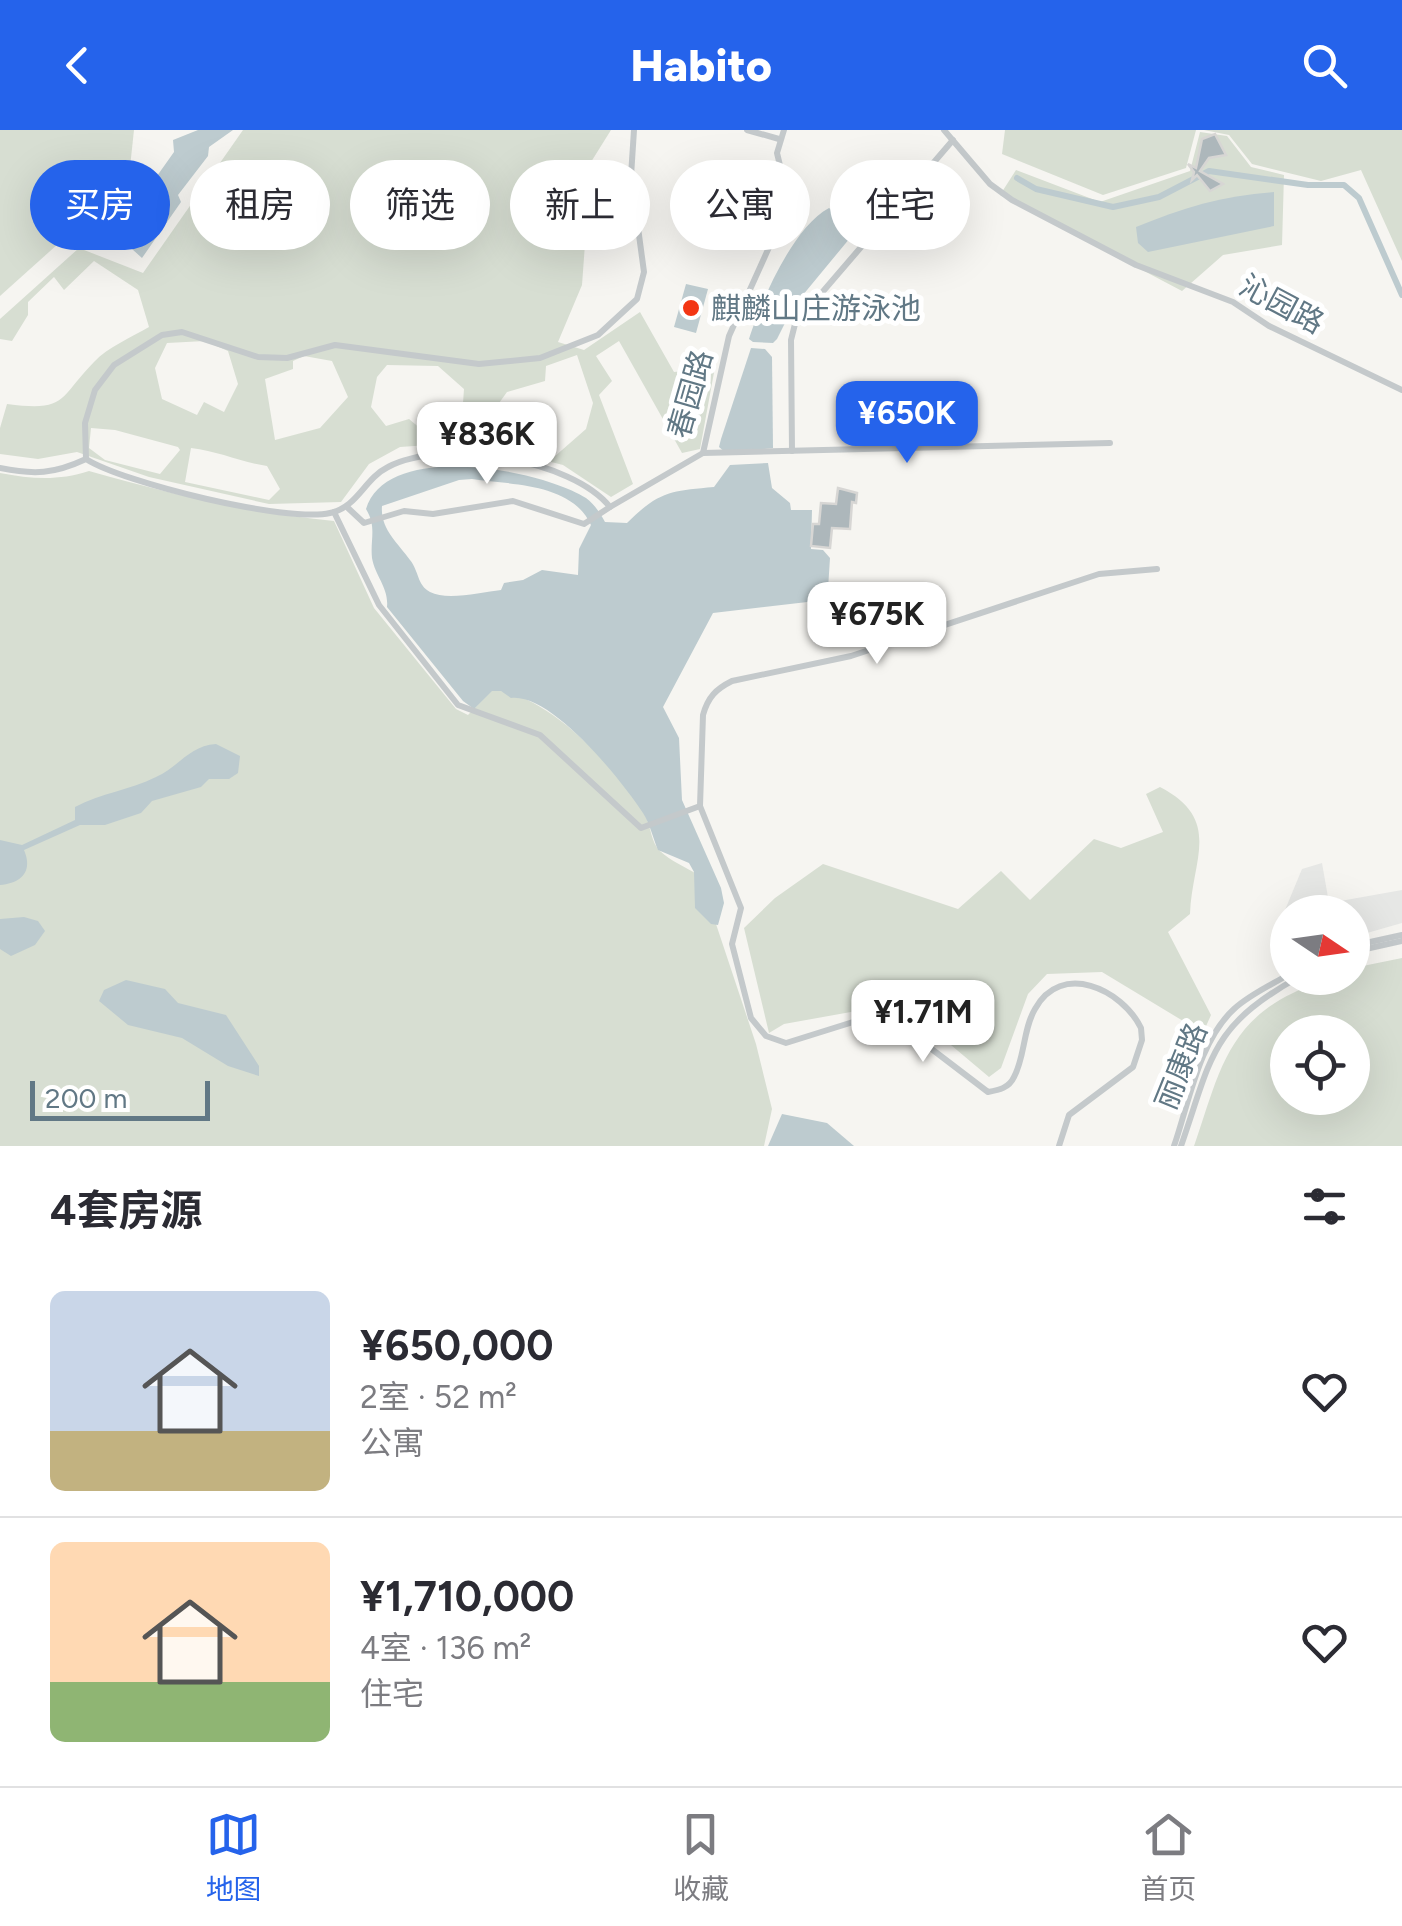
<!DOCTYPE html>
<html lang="zh">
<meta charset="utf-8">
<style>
body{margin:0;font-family:Figtree,"Noto Sans SC",sans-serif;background:#f7f7f7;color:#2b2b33;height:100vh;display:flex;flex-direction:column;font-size:38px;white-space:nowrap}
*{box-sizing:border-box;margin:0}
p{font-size:32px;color:#7c7c81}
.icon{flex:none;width:55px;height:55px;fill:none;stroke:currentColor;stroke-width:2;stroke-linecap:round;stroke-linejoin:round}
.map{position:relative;height:1016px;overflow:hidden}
.panel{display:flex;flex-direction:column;background:#fff;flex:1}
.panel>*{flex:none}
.top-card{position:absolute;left:30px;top:30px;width:1342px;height:90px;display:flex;gap:20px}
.needle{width:65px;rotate:103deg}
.fabs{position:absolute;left:1270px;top:765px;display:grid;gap:20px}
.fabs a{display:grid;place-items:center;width:100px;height:100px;border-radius:50%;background:#fff;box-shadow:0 10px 40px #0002;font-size:50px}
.scale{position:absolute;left:30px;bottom:25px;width:180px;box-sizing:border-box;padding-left:10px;border:5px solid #617885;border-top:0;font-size:28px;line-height:35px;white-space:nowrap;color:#617885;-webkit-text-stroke:8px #fff;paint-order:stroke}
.price{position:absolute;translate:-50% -85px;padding:0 22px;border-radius:20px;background:#fff;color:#222;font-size:32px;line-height:65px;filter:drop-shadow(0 2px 5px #0008)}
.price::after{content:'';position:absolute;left:50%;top:60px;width:30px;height:22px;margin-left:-15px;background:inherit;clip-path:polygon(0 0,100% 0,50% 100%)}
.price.selected{background:#2563eb;color:#fff}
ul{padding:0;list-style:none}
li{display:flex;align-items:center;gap:30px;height:250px;padding:0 50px}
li+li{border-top:2px solid #e1e1e2}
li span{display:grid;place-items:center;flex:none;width:280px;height:200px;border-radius:15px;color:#555}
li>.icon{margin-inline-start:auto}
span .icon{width:120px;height:120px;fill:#fffc;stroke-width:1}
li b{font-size:42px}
h2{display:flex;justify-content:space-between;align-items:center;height:120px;padding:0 50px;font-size:42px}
.tag{padding:0 35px;border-radius:45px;background:#fff;box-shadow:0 10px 40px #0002;font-size:35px;line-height:90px}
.tag.selected{background:#2563eb;color:#fff}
header{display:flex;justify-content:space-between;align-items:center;height:130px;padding:0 50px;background:#2563eb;color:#fff;font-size:45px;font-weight:800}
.dock{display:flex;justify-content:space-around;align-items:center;height:140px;border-top:2px solid #e1e1e2;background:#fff;font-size:28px;color:#7c7c81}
.dock a{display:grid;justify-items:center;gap:5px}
.dock .selected{color:#2563eb}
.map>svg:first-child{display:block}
</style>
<header><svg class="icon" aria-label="back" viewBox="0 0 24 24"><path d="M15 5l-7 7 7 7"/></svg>Habito<svg class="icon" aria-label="search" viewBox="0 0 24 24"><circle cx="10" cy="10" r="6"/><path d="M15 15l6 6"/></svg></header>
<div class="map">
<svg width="1402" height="1016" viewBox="0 0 1402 1016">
<rect width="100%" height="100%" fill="#f6f5f1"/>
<polygon fill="#e6e7e5" points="1322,733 1329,773 1402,760 1402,793 1353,807 1352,782 1288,782 1287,825 1279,828 1273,809 1302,739"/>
<g fill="#d7ded2" fill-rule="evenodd">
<polygon points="0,0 134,0 130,37 98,78 0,166"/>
<path d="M 243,0 L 611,0 L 591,32 L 582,155 L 558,212 L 584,220 L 640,182 L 674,242 L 692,240 L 699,227 L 715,237 L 700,319 L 682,323 L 619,211 L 596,226 L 612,251 L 599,265 L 633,354 L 611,367 L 563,335 L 473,312 L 400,317 L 369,334 L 341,372 L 269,374 L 149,347 L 77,322 L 38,329 L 0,324 L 0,298 L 7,274 C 67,282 58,269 94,232 C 108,217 132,207 149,197 L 138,160 L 94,131 L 64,160 L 54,147 L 28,172 L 28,185 L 12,211 L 0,209 L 0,189 L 79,118 L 143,143 ZM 205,211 L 228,221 L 238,254 L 224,282 L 204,272 L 197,285 L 162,269 L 155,238 L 167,213 ZM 577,225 L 593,273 L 586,299 L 554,327 L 476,305 L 507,262 L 545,251 L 546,236 ZM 304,226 L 332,231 L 348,267 L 320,298 L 275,310 L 265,249 L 293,239 L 293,231 ZM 387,235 L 438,236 L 464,259 L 462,287 L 433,309 L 409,289 L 386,296 L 371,277 L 377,247 ZM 91,298 L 115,300 L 178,317 L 180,320 L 160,344 L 105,330 L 89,318 ZM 191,318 C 218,321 240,332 267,336 L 280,359 L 269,370 L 185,352 Z"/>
<polygon points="1005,0 1196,0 1186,38 1103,65 1002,24"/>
<polygon points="1204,0 1402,0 1402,131 1361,40 1321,51 1252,34 1229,5"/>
<polygon points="1200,2 1227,6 1251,37 1284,45 1282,115 1223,125 1182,161 1000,65 1016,40 1100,72 1190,41"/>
<path d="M 89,341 C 170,364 250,383 334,391 L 374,478 L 456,579 L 468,585 L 492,560 C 547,562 619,640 645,685 C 651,696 651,713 660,721 C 670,731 688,738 700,746 L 756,914 L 772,979 L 764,1016 L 0,1016 L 0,343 C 32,349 58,351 89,341 Z"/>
<path d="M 1160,657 C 1223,690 1192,729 1190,784 L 1168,802 L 1211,885 L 1203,903 L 1102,842 L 1047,844 L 1028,864 L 1001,938 L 989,947 L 901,873 L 784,894 L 769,903 L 744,798 L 775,768 L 823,734 L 958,779 L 1001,741 L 1030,770 L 1094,709 L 1121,718 L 1163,702 L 1146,664 Z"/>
<path d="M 1402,828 L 1402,1016 L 1194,1016 C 1217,951 1225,895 1293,863 C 1314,852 1328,848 1352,848 L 1353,838 ZM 1288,902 L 1352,902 L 1352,968 L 1288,968 Z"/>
</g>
<g fill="#bdcbcf" fill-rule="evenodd">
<polygon points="198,0 233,0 209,17 208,26 178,65 181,72 142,128 112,101 122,90 139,91 160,63 157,46 174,22 173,10"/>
<path d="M 1274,62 L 1274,96 L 1148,122 L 1138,113 L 1136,97 C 1181,78 1225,65 1274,62 Z"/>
<path d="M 829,78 L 853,95 L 850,108 L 793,177 L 777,209 L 773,213 L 753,212 L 749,209 C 761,171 793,97 829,78 Z"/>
<polygon points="686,154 708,159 696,203 674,197"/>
<polygon points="751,218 765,219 772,227 773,318 726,323 719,317 721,309"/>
<path d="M 768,333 L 772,358 L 790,373 L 791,380 L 812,380 L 811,419 L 823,420 L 830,428 L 828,459 L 816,471 L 713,483 L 663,577 L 679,608 L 682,670 L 721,758 L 724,773 L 718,795 L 711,794 L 695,778 L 694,742 L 689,733 L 658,720 C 653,708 650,694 643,683 C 622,651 552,563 511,568 L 501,561 L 492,561 L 474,579 L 463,571 L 387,477 C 389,458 375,446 372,428 C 370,409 377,397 366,379 C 387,309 542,340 586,368 C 595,375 600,383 605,392 L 627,393 C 659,361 671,361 714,357 L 730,335 ZM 472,349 C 513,355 572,353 591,395 L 579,419 L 578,445 L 542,440 L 523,450 L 504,453 L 501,460 C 482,462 447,471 430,462 C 417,455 419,441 410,430 C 398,413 380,399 382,376 L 459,350 Z"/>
<path d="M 216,614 L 240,626 L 238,643 L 229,649 L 209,649 L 201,657 L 152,671 L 141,683 L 105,695 L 80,695 L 24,720 C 33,741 22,753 0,755 L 0,710 L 22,715 L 75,690 L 75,677 C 101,663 130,660 156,647 C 180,636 189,616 216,614 Z"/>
<polygon points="24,787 38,791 45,801 35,815 11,826 0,819 0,789"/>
<polygon points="126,850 165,859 178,873 226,885 259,936 259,946 228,936 182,908 128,895 99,871 104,860"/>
<polygon points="782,984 827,993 854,1016 768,1016"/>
</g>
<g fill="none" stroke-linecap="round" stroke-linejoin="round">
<polyline stroke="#bdcbcf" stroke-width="6" points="1017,48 1036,59 1113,77 1159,67 1209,41 1308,55 1344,55 1359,68 1402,165"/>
</g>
<g fill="#adb7bb" stroke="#d7d6d4" stroke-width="2.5">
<polygon points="1215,4 1226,25 1209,28 1200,41 1223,54 1210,61 1197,45 1192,50 1194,42 1188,34 1196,38 1202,9"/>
<polygon points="838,358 857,363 856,373 852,372 850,399 832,398 830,418 811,416 813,394 819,394 821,373 836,374"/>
</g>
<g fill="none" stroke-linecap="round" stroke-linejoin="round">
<g stroke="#c4c9cb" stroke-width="6">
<polyline points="747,0 779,9"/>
<polyline points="944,0 990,54 1012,70 1136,135 1233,172 1269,196 1402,260"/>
<polyline points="792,321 791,210 795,194 953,10"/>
<polyline points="703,323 1110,313"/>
<polyline points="86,329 85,293 95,260 114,235 162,205 182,202 258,227 287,228 335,215 479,234 540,228 598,205 637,169 644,142 631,46 634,0"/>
<path d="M 0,338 C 34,345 54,344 86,329 C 123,353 287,393 330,383 C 358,377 364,349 388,337 C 442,308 572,329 610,377 L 703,323 L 729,206 L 789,73 L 777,23 L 784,0"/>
<polyline points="348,378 364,393 404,381 433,384 513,371 584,394 610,377"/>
<path d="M 334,382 L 379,475 L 458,575 L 540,605 L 641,698 L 700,676 L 703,585 C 708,567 716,559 732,551 L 851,526 L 1099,444 L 1157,439"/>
<path d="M 700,676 L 741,778 L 732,814 L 751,888 L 766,906 L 786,913 L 866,888 L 891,888 L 988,962 C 999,960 1009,958 1014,947 C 1025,927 1023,899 1035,879 C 1061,831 1122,859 1141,898 L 1142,910 L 1133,937 L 1069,985 L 1059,1016"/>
<polyline points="1352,816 1402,805"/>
<polyline points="1352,822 1402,811"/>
<path d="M 1174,1016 C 1189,973 1199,911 1234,879 C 1249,865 1269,856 1288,845"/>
<path d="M 1181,1016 C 1212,927 1210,897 1297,848"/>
</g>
</g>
<circle fill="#f33614" stroke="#fff" stroke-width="4" cx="691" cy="178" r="10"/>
<g text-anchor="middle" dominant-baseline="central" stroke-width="10" stroke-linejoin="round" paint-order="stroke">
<g font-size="30" fill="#617885" stroke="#fff">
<text transform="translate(1282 174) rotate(28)">沁园路</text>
<text transform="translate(690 264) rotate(-74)">春园路</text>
<text transform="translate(1181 936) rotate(-68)">丽康路</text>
</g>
<g font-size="30" fill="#617885" stroke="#fff" text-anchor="start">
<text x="711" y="178">麒麟山庄游泳池</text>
</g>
</g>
</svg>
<div class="fabs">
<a><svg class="needle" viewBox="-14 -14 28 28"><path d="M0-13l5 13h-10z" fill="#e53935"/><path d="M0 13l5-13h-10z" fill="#7c7c81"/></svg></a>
<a><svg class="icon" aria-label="locate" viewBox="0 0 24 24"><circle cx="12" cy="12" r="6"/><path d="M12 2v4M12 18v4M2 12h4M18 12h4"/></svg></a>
</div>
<div class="scale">200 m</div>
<b class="price selected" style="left:907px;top:336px">¥650K</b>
<b class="price" style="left:487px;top:357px">¥836K</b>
<b class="price" style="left:877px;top:537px">¥675K</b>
<b class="price" style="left:923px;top:935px">¥1.71M</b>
<div class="top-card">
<a class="tag selected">买房</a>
<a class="tag">租房</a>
<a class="tag">筛选</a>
<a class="tag">新上</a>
<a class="tag">公寓</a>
<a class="tag">住宅</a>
</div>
</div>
<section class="panel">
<h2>4套房源<svg class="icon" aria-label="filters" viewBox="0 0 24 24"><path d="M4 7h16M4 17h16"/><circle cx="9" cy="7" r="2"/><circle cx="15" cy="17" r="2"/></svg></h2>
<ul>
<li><span style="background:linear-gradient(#c9d6e8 70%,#c2b280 0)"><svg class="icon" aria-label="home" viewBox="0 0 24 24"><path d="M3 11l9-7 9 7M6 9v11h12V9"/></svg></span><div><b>¥650,000</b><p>2室 · 52 m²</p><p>公寓</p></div><svg class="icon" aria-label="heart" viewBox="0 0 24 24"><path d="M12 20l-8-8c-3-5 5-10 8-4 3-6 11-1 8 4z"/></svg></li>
<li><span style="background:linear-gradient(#ffd9b3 70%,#8fb573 0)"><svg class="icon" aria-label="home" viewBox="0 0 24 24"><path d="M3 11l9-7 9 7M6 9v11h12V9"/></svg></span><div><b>¥1,710,000</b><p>4室 · 136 m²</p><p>住宅</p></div><svg class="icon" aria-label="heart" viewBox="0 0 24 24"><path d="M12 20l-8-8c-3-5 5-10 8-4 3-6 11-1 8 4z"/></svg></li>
</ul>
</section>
<nav class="dock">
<a class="selected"><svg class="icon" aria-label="map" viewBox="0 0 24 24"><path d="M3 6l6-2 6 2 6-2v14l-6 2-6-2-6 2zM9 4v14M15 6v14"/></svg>地图</a>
<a><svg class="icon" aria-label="saved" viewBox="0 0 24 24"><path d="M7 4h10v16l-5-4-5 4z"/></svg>收藏</a>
<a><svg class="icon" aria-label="home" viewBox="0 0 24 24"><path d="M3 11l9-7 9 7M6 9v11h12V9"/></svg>首页</a>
</nav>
